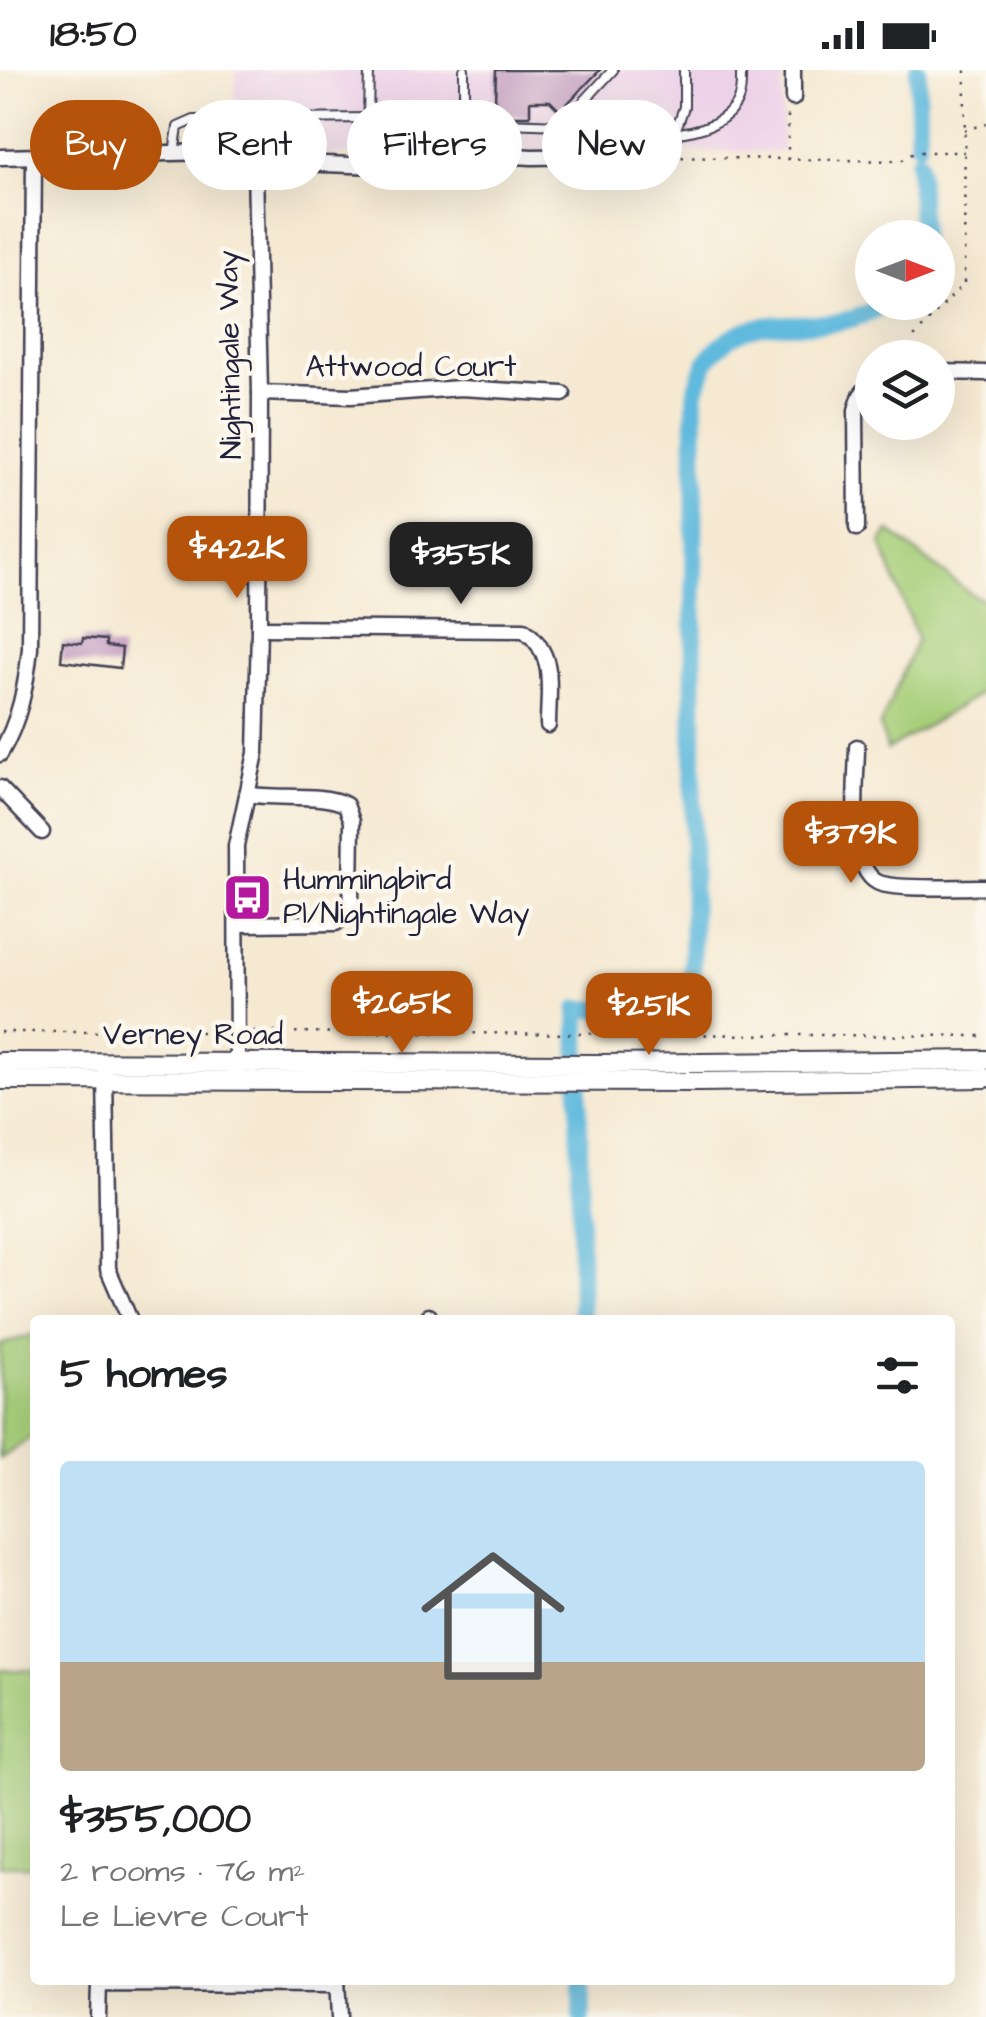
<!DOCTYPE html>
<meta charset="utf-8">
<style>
body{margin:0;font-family:"Architects Daughter",sans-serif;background:#f6f6f6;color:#202124;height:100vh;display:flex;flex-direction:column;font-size:38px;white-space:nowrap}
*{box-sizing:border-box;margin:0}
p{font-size:32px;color:#757577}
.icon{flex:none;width:55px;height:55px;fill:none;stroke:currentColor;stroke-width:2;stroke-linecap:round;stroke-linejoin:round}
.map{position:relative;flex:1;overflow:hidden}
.sheet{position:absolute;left:30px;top:1245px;width:925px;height:670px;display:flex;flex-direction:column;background:#fff;border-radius:10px;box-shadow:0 10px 40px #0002}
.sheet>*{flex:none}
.hud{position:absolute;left:30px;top:30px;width:928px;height:90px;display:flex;gap:20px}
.needle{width:65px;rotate:90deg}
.controls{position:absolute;left:855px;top:150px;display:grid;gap:20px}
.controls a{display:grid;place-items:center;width:100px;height:100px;border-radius:50%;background:#fff;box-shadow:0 10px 40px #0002;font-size:50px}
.price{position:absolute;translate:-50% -85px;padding:0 22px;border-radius:20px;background:#b45309;color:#fff;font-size:32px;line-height:65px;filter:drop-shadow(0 2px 5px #0008)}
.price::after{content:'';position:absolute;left:50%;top:60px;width:30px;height:22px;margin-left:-15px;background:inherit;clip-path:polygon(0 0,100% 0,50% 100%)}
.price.current{background:#222;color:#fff}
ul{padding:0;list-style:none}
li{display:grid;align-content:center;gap:20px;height:530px;padding:0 30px}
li+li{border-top:2px solid #e0e0e0}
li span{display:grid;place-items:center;height:310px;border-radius:10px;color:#555}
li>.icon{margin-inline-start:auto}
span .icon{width:180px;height:180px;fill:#fffc;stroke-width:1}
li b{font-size:42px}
h2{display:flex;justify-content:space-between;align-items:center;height:120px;padding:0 30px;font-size:42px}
.chip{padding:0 35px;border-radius:45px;background:#fff;box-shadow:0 10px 40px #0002;font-size:35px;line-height:90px}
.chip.current{background:#b45309;color:#fff}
.status{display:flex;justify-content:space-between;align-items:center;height:70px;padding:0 50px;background:#fff;direction:ltr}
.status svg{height:28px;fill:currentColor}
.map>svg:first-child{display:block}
</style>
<div class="status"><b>18:50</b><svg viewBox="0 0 49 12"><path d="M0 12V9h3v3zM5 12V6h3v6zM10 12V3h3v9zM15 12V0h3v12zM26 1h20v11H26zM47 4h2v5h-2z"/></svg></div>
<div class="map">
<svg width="986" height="1947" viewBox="0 0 986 1947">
<rect width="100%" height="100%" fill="#fbf7ec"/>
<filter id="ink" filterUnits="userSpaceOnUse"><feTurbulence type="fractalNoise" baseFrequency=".01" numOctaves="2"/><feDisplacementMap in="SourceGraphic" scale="20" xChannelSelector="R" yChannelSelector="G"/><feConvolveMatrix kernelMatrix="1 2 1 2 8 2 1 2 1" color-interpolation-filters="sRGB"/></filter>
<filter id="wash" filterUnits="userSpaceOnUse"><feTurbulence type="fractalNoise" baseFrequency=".0048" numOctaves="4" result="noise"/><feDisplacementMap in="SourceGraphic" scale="40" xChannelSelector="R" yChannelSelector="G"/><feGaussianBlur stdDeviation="2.25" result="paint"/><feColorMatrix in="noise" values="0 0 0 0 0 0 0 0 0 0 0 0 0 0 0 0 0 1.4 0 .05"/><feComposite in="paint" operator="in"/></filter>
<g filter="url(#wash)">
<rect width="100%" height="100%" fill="#f5e9d2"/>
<polygon fill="#edd1e9" points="235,0 783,0 782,81 235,85"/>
<g fill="#a7cf7a" stroke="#64785a" stroke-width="2.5">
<polygon points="889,461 971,524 986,531 986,620 887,680 880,656 917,569 881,473"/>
<polygon points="35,1264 35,1364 0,1389 0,1275"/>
<rect x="0" y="1600" width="35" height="196"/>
</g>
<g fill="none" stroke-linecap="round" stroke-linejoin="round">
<g stroke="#60badd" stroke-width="18">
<polyline points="918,0 918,74"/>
<polyline points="918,91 921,168"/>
<path d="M 581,1250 L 578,939 L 674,941 L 686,936 L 692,924 L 695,324 C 699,313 702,298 709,288 C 741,246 784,256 830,253 C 850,251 870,244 887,232"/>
<polyline points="582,1910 582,1947"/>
</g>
</g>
<g id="blocks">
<g fill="#c19ac0">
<polygon points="496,0 600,0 560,41 550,31 530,31 530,46 519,46 488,45 488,32 495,32"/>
<polygon points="83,568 106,570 106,576 122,578 120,598 61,591 63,571 82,573"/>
</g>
</g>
</g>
<g filter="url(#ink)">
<use href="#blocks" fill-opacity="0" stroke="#424052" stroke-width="2.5"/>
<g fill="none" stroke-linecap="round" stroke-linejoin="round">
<defs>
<g id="service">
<polyline points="464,0 464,54"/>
<polyline points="368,48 369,0"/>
<path d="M 562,55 C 604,64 705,78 734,37 C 742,26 741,14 741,0"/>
<polyline points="675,62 684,37 684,0"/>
<polyline points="174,83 178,57 194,50 368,48 562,55 613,0"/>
</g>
<g id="minor">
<polyline points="793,28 793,0"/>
<polyline points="0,87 213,82 243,90 255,98 296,93 379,96 459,83 532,87 591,86"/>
<polyline points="938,302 986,303"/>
<polyline points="260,323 351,326 460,318 563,324"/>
<polyline points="857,458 856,340 861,325 872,311"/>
<path d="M 259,558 L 524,560 C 557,585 548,617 548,655"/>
<path d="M 857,677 C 857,708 846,795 877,812 C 893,821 964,816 986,817"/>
<path d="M 0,684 C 20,650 26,616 30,578 L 34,87"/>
<polyline points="0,718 42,762"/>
<path d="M 237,854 L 336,853 L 348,844 L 351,832 L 352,751 L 346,735 C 323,722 275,730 247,724"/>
<polyline points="237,1000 236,776 256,683 259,558 260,323 255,98"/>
<polyline points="105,1003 108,1199 130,1250"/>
<polyline points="429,1246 429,1250"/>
<polyline points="337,1910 339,1947"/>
<polyline points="98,1947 99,1914 337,1915"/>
</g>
<g id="tertiary">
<polyline points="0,992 600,994 986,990"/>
<polyline points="0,1010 697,1012 986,1008"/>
</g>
</defs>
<use href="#service" stroke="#424052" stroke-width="12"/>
<use href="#minor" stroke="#424052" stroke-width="19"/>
<use href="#tertiary" stroke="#424052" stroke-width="22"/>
<g stroke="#424052" stroke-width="2.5" stroke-dasharray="2.5 8" stroke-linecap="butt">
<polyline points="964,60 986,54"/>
<polyline points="608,86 901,91 915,82 964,82"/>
<polyline points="788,90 788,43"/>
<polyline points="912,288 915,266 964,213 965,0"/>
<polyline points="0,962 220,962"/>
<polyline points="253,962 986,966"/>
</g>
<use href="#service" stroke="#fff" stroke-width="8"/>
<use href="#minor" stroke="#fff" stroke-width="14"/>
<use href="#tertiary" stroke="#fff" stroke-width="18"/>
</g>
</g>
<defs>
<symbol id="bus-square" viewBox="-11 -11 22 22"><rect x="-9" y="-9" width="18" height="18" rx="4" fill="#b5179e" stroke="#fbf7ec"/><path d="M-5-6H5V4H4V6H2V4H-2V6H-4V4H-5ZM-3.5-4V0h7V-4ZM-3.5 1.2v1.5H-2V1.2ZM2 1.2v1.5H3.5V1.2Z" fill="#fff"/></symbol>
</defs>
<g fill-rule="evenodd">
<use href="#bus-square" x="220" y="800" width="55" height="55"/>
</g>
<g text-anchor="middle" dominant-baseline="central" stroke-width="9" stroke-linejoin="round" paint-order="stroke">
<g font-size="30" fill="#22223b" stroke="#fbf7ec">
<text transform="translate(230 285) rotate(-91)">Nightingale Way</text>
<text x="411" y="297">Attwood Court</text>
<text x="193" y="965">Verney Road</text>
</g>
<g font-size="30" fill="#22223b" stroke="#fbf7ec" text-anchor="start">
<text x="283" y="810">Hummingbird<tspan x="283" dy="34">Pl/Nightingale Way</tspan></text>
</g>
</g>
</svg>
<div class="controls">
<a><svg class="needle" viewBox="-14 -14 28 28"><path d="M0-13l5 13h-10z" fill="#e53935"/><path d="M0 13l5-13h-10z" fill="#757577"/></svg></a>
<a><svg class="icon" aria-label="layers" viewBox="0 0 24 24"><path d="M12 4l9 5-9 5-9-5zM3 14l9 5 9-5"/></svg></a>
</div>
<b class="price" style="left:237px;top:531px">$422K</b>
<b class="price current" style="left:461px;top:537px">$355K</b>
<b class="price" style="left:851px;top:816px">$379K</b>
<b class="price" style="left:402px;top:986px">$265K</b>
<b class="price" style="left:649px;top:988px">$251K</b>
<div class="hud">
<a class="chip current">Buy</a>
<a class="chip">Rent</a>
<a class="chip">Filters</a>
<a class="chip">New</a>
</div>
<section class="sheet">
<h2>5 homes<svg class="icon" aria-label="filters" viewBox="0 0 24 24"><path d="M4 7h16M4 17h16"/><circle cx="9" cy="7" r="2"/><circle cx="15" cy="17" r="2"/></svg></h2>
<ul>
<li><span style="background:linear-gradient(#bfe0f5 65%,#b9a48a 0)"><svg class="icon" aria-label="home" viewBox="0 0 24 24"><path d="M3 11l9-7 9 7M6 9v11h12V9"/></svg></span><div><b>$355,000</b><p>2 rooms · 76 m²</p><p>Le Lievre Court</p></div></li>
</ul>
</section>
</div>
